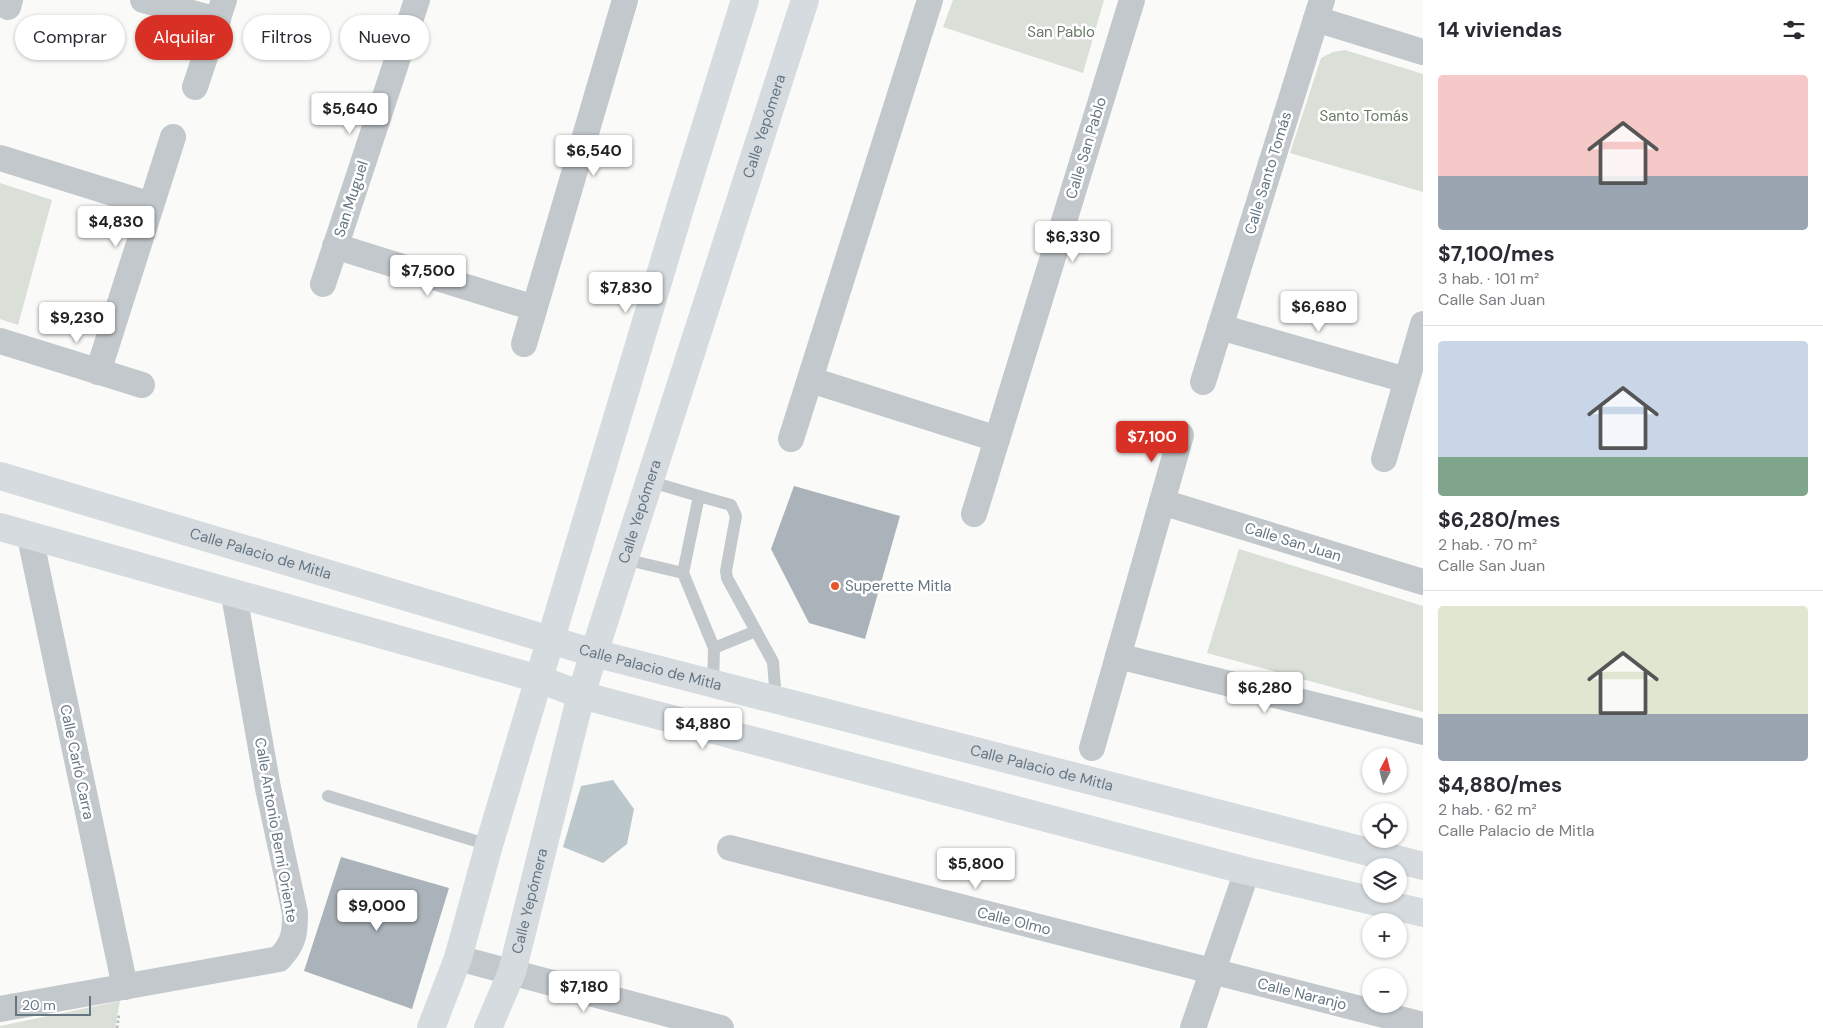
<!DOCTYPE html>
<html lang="es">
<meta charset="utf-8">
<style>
body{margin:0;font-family:"DM Sans",sans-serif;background:#f2f2f3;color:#2b2b33;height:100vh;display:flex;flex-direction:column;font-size:19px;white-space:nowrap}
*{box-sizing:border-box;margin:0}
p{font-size:16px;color:#7c7c81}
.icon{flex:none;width:28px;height:28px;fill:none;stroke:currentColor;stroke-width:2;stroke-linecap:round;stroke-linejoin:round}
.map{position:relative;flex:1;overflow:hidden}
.side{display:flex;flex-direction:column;background:#fff;width:400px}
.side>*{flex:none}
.top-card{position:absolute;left:15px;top:15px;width:475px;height:45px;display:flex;gap:10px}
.needle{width:32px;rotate:7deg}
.controls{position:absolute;left:1362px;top:748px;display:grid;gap:10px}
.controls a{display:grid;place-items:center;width:45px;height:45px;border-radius:50%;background:#fff;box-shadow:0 1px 4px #0004;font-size:25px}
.scale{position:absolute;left:15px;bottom:12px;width:76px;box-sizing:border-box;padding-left:5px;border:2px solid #657683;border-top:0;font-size:14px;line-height:18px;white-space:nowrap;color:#657683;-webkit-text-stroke:4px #fff;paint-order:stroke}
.price{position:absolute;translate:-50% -42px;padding:0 11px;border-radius:5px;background:#fff;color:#222;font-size:16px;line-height:32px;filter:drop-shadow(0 1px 2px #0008)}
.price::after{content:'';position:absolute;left:50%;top:30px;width:15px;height:11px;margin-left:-8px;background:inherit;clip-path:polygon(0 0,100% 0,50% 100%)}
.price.on{background:#d93025;color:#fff}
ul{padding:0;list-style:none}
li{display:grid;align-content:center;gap:10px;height:265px;padding:0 15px}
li+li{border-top:1px solid #e1e1e2}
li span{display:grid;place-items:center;height:155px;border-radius:5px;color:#555}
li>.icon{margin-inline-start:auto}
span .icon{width:90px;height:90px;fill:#fffc;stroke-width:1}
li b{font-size:21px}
h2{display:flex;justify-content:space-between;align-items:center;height:60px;padding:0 15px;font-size:21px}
.tag{padding:0 18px;border-radius:22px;background:#fff;box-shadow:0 1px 4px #0004;font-size:18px;line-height:45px}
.tag.on{background:#d93025;color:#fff}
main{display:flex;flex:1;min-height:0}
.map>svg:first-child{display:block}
</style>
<main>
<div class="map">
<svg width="1423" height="1028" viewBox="0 0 1423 1028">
<rect width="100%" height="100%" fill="#fafaf8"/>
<g fill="#dadfd7">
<polygon points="953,0 1104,0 1083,73 943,27"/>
<polygon points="1345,50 1423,74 1423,192 1290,153 1321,58 1333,52"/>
<polygon points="0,183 52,200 18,325 0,319"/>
<polygon points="1239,549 1423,606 1423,712 1207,653"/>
<polygon points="120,1001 115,1028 0,1028 0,1026"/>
</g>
<polygon fill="#bbc7cb" points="613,780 634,809 627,844 603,863 563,847 581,786"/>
<g fill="#aab3b9">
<polygon points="794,486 900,516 865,639 809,623 771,549"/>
<polygon points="341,857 449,888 412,1009 304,971"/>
</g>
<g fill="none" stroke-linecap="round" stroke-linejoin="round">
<polyline stroke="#bbbfc2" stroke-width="3" stroke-dasharray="2.5 2.5" stroke-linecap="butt" points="117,1028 119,1014"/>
<g stroke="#c3c8cc" stroke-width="12">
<polyline points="648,481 699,496"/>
<polyline points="624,559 683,573 714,648 713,684"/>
<polyline points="683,573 699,496 731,505 736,516 726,571 727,578 756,631 714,648"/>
<polyline points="756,631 773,662 776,700"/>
<polyline points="328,796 489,845"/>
</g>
<g stroke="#c3c8cc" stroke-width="26">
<polyline points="143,0 218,20"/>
<polyline points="8,7 10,0"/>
<polyline points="1316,19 1423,52"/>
<polyline points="195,87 224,0"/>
<polyline points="0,158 151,205"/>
<polyline points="335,246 534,308"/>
<polyline points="323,284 417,0"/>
<polyline points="1220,327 1406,380"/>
<polyline points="0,341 142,385"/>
<polyline points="524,344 625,0"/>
<polyline points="98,372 173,137"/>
<polyline points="811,380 997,439"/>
<polyline points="1203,382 1322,0"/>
<polyline points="791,439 930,0"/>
<polyline points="1384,459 1423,324"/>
<polyline points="1162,502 1423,582"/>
<polyline points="974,514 1132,0"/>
<polyline points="30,537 125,987"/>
<polyline points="1118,656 1423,732"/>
<polyline points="1092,748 1181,435"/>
<polyline points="730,848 1423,1025"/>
<polyline points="458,958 721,1028"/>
<path d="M 0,1009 L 279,959 C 294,943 295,934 295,913 L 268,788 L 234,595"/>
<polyline points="1193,1028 1247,871"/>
</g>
<g stroke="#d6dbdf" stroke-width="28">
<path id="s1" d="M 0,476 L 594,653 L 1423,866"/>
<polyline points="0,527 539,679 581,695 1247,871 1423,913"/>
<polyline points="431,1028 458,958 489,845 681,205 745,0"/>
<path id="s2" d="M 488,1028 L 512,972 L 581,695 L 594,653 L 805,0"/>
</g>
</g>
<circle fill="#e4572e" stroke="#fff" stroke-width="2" cx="835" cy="586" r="5"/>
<g text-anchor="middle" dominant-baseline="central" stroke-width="5" stroke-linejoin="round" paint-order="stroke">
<g font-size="15" fill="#687a64" stroke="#fff">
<text x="1061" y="32">San Pablo</text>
<text x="1364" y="116">Santo Tomás</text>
</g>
<g font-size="15" fill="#657683" stroke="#fff">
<text stroke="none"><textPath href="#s2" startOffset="944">Calle Yepómera</textPath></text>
<text transform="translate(1086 148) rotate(-73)">Calle San Pablo</text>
<text transform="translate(1268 173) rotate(-73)">Calle Santo Tomás</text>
<text transform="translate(351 199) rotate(-72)">San Muguel</text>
<text stroke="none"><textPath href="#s2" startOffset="539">Calle Yepómera</textPath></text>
<text transform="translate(1293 542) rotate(17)">Calle San Juan</text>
<text stroke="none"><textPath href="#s1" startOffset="272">Calle Palacio de Mitla</textPath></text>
<text stroke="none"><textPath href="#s1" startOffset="678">Calle Palacio de Mitla</textPath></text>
<text transform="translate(77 762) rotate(78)">Calle Carló Carra</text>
<text stroke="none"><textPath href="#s1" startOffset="1082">Calle Palacio de Mitla</textPath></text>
<text transform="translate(276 830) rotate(80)">Calle Antonio Berni Oriente</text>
<text stroke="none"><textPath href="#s2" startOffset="134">Calle Yepómera</textPath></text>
<text transform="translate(1014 921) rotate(14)">Calle Olmo</text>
<text transform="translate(1302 994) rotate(14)">Calle Naranjo</text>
</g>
<g font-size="15" fill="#657683" stroke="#fff" text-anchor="start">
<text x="845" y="586">Superette Mitla</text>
</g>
</g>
</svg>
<div class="controls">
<a><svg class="needle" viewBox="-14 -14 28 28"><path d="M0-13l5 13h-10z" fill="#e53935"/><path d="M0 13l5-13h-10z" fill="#7c7c81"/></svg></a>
<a><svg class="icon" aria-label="locate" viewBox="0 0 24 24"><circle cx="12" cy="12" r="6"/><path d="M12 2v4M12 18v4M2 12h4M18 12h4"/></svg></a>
<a><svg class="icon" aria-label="layers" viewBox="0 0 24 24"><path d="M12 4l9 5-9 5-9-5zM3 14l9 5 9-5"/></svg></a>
<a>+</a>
<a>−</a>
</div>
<div class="scale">20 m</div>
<b class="price" style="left:350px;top:135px">$5,640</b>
<b class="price" style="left:594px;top:177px">$6,540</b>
<b class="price" style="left:116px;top:248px">$4,830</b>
<b class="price" style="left:1073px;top:263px">$6,330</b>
<b class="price" style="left:428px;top:297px">$7,500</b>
<b class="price" style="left:626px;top:314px">$7,830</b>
<b class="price" style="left:1319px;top:333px">$6,680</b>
<b class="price" style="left:77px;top:344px">$9,230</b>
<b class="price on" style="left:1152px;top:463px">$7,100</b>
<b class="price" style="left:1265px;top:714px">$6,280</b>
<b class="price" style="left:703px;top:750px">$4,880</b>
<b class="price" style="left:976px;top:890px">$5,800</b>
<b class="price" style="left:377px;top:932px">$9,000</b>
<b class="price" style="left:584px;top:1013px">$7,180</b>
<div class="top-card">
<a class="tag">Comprar</a>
<a class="tag on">Alquilar</a>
<a class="tag">Filtros</a>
<a class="tag">Nuevo</a>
</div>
</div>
<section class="side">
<h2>14 viviendas<svg class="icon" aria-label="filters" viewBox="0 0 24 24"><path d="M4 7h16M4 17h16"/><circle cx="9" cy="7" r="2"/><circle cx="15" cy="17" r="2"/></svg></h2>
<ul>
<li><span style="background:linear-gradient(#f6c9c9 65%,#9aa5b1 0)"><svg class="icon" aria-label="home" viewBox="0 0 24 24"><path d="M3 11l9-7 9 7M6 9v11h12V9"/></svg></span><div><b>$7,100/mes</b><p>3 hab. · 101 m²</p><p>Calle San Juan</p></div></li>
<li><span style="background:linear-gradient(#c9d6e8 75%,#7fa58c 0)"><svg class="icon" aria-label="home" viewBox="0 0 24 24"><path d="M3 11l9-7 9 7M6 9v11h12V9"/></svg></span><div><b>$6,280/mes</b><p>2 hab. · 70 m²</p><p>Calle San Juan</p></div></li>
<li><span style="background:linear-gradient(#dfe7d0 70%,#9aa5b1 0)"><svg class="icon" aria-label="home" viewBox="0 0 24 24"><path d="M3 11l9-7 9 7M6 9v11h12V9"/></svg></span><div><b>$4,880/mes</b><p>2 hab. · 62 m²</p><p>Calle Palacio de Mitla</p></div></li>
</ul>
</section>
</main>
